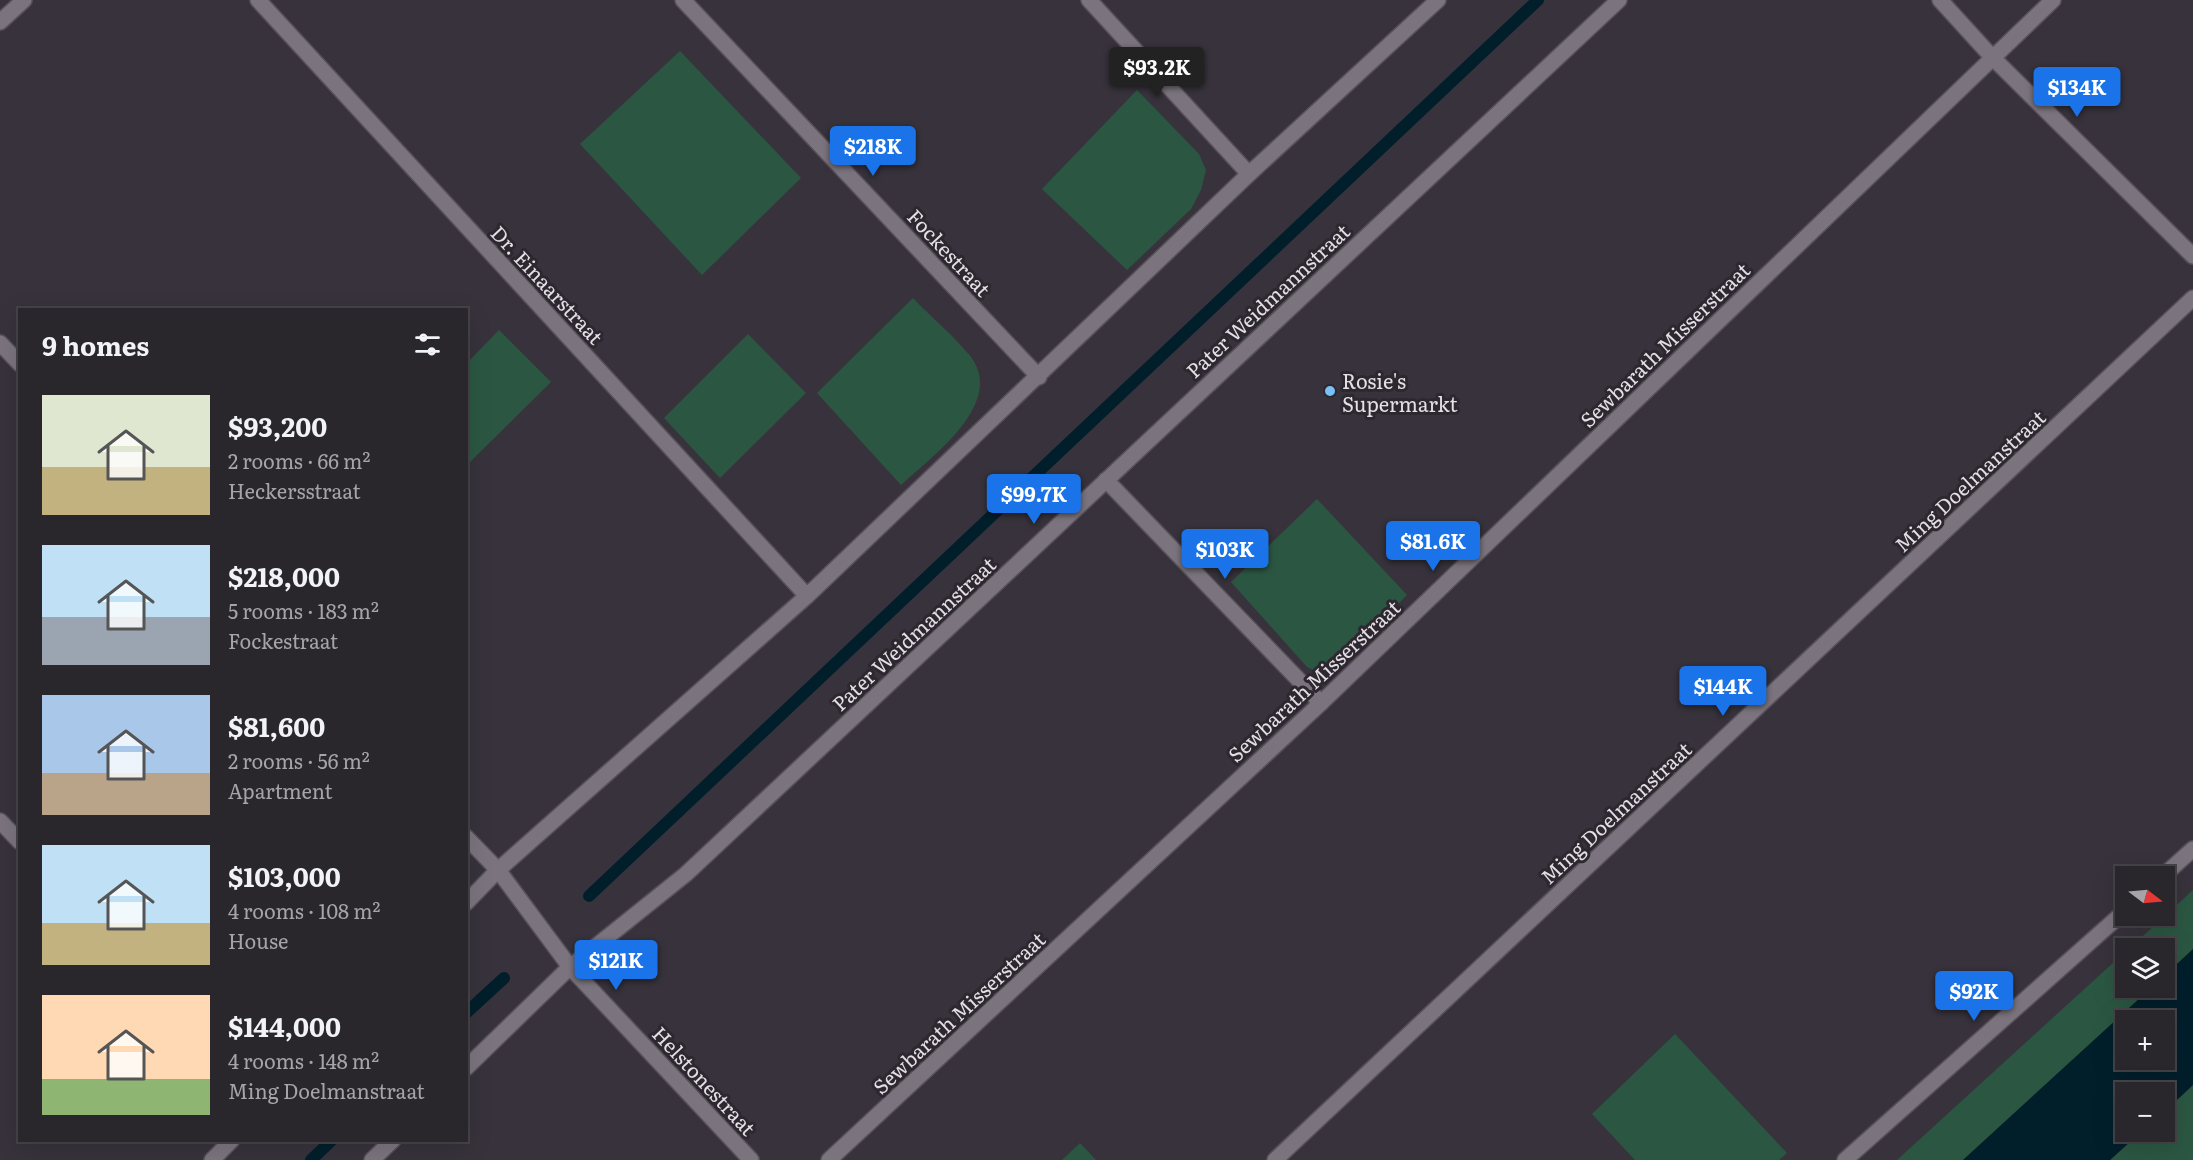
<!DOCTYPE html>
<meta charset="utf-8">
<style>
body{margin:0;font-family:Literata,serif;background:#312e34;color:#f1f3f6;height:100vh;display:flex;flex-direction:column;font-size:22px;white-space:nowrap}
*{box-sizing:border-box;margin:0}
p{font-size:20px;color:#a5a5a9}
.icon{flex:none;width:33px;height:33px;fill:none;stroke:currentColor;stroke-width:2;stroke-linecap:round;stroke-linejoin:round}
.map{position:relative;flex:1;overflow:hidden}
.sheet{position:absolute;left:18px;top:308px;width:450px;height:834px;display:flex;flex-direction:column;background:#29262c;border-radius:0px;box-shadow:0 6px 24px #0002,0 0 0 2px #454348}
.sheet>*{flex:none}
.needle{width:39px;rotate:106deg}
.buttons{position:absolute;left:2115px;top:866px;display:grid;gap:12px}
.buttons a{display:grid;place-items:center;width:60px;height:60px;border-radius:0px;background:#29262c;box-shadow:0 6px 24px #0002,0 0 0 2px #454348;font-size:30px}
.price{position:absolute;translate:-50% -51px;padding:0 14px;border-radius:6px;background:#1a73e8;color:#fff;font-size:20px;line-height:39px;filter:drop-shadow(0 2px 3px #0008)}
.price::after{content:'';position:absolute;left:50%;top:36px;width:18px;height:14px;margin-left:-9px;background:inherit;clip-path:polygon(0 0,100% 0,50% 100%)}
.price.on{background:#222;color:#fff}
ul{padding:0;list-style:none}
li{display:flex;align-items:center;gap:18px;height:150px;padding:0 24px}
li span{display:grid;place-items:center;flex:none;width:168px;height:120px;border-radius:0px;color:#555}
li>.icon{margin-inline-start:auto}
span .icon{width:72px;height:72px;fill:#fffc;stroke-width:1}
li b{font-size:26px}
h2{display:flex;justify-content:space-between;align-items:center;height:72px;padding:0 24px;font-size:26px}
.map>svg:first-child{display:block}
</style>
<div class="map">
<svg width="2193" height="1160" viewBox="0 0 2193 1160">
<rect width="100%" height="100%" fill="#37323b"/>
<g fill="#2b5742">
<polygon points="680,51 801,178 702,275 580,144"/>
<polygon points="1137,90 1199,154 1206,170 1201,190 1191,209 1127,270 1042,189"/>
<path d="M 913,298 C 931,317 954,336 971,357 C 1006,404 930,458 901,485 L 817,393 Z"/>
<polygon points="499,330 551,382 467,465 467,363"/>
<polygon points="748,334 806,393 720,478 664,418"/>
<polygon points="1317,499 1407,595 1331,671 1319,673 1307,667 1231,582"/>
<polygon points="2193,890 2193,950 2165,976 2164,948 2130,948"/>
<polygon points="2125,952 2126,987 2152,987 1963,1160 1897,1160"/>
<polygon points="1675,1034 1787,1153 1779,1160 1635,1160 1592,1114"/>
<polygon points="2193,1085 2193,1160 2110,1160 2142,1131 2164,1131 2165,1111"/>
<polygon points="1080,1143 1096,1160 1062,1160"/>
</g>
<path fill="#001f2b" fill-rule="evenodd" d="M 2193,949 L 2193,1085 L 2165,1111 L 2164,1092 L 2126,1092 L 2126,1131 L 2142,1131 L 2110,1160 L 1963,1160 L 2152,987 L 2164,987 L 2165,975 ZM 2126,1020 L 2164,1020 L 2164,1059 L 2126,1059 Z"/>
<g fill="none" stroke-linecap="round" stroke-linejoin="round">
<g stroke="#001f2b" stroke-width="12">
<polyline points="589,896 1538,0"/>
<polyline points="466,1013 504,978"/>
<polyline points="311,1160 332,1140"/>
</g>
<defs>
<g id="minor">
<polyline points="258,0 807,596"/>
<polyline points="683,0 1039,377"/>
<polyline points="1089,0 1249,174"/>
<polyline points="1940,0 1992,57 2193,256"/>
<polyline points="0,22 24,0"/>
<polyline points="0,343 20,364"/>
<polyline points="1106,480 1321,703"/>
<polyline points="0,821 20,842"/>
<polyline points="466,837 498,870 570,967 751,1160"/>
<polyline points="2163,876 2193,849"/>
<polyline points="466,903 498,870 807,596 1249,174 1438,0"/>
<polyline points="466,1068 570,967 686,874 1619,0"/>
<polyline points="212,1160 232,1140"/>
<polyline points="372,1160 393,1140"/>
<polyline points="829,1160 1321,703 2053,0"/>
<polyline points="1275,1160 2193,298"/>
<polyline points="1845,1160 2126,910"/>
</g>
</defs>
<use href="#minor" stroke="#565059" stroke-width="18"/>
<use href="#minor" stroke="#7b747e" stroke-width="15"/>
</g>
<circle fill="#79bff8" stroke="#2d2830" stroke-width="2" cx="1330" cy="391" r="6"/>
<g text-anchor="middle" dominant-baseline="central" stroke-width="6" stroke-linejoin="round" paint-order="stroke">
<g font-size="20" fill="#e3dfe5" stroke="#2d2830">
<text transform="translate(950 252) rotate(47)">Fockestraat</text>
<text transform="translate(548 284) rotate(47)">Dr. Einaarstraat</text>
<text transform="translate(1267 300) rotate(-43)">Pater Weidmannstraat</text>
<text transform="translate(1664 344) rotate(-44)">Sewbarath Misserstraat</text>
<text transform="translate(1969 480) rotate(-43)">Ming Doelmanstraat</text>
<text transform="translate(913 633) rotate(-43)">Pater Weidmannstraat</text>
<text transform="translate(1313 680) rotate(-43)">Sewbarath Misserstraat</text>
<text transform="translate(1615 812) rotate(-43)">Ming Doelmanstraat</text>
<text transform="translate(958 1012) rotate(-43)">Sewbarath Misserstraat</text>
<text transform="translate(705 1080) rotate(47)">Helstonestraat</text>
</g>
<g font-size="20" fill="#e3dfe5" stroke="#2d2830" text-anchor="start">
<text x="1342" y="380">Rosie's<tspan x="1342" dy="23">Supermarkt</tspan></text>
</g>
</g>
</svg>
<div class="buttons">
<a><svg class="needle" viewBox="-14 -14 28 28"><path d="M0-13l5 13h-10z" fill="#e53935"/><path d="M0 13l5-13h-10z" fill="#a5a5a9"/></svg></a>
<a><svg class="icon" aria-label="layers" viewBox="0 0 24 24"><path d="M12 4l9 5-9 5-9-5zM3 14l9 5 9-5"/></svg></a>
<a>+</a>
<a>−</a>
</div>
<b class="price on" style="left:1157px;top:98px">$93.2K</b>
<b class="price" style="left:2077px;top:118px">$134K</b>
<b class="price" style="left:873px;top:177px">$218K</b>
<b class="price" style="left:1034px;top:525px">$99.7K</b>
<b class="price" style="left:1433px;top:572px">$81.6K</b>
<b class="price" style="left:1225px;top:580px">$103K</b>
<b class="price" style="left:1723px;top:717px">$144K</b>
<b class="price" style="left:616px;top:991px">$121K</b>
<b class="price" style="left:1974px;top:1022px">$92K</b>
<section class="sheet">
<h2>9 homes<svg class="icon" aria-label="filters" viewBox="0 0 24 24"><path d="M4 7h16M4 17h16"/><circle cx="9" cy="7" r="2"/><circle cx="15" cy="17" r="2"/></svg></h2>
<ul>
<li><span style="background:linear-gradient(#dfe7d0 60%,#c2b280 0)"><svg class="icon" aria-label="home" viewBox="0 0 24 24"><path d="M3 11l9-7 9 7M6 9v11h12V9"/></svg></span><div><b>$93,200</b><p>2 rooms · 66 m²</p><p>Heckersstraat</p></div></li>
<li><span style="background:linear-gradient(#bfe0f5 60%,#9aa5b1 0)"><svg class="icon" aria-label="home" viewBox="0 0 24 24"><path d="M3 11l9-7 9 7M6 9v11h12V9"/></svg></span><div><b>$218,000</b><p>5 rooms · 183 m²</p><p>Fockestraat</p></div></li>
<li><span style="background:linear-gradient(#a9c7e8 65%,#b9a48a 0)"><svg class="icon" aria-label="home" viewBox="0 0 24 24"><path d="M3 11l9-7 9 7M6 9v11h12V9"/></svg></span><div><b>$81,600</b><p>2 rooms · 56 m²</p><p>Apartment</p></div></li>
<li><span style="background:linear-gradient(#bfe0f5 65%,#c2b280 0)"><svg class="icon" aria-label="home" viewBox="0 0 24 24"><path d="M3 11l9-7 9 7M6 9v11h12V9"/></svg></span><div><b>$103,000</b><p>4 rooms · 108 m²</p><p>House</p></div></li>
<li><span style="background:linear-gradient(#ffd9b3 70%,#8fb573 0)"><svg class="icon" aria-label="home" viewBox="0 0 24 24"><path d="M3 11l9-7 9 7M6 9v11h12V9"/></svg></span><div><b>$144,000</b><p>4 rooms · 148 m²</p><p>Ming Doelmanstraat</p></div></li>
</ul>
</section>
</div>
